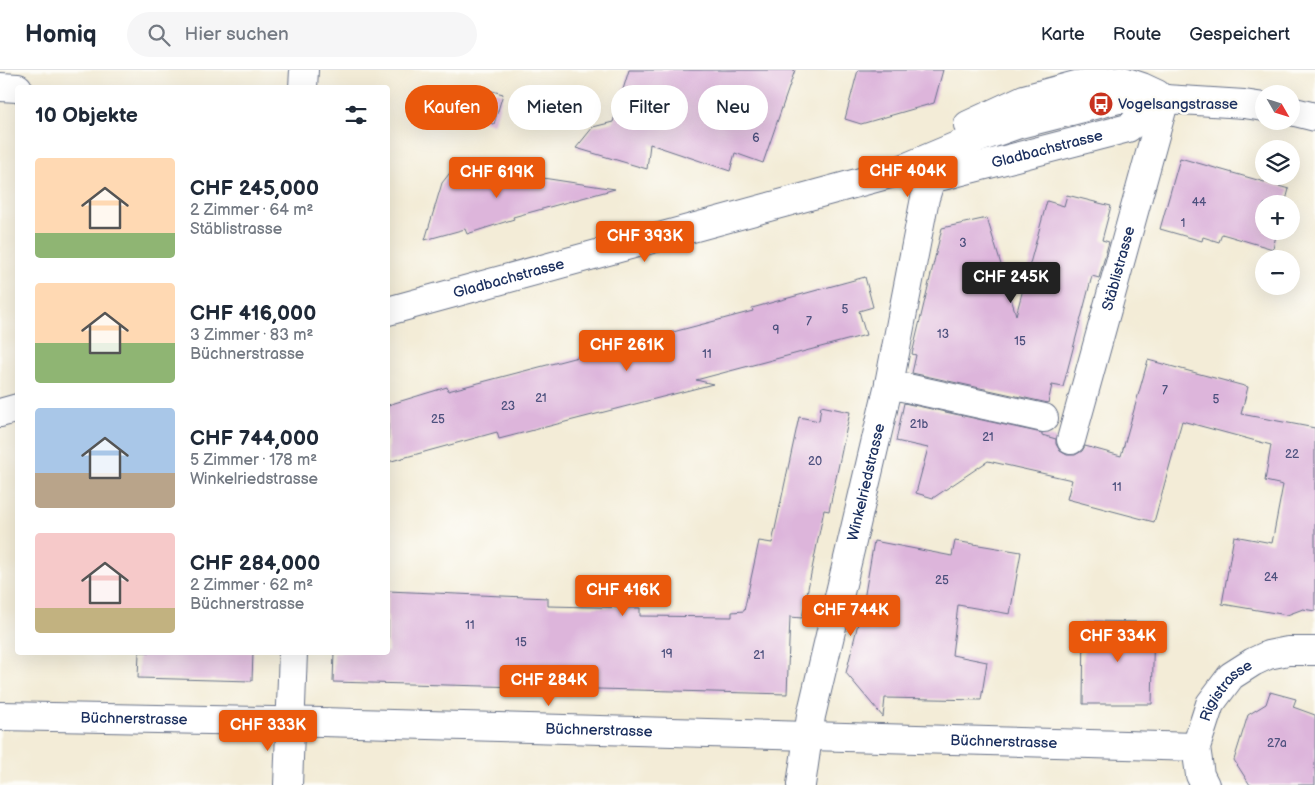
<!DOCTYPE html>
<html lang="de">
<meta charset="utf-8">
<style>
body{margin:0;font-family:"Balsamiq Sans",sans-serif;background:#f6f6f7;color:#1f2937;height:100vh;display:flex;flex-direction:column;font-size:19px;white-space:nowrap}
*{box-sizing:border-box;margin:0}
p{font-size:16px;color:#747a83}
.icon{flex:none;width:28px;height:28px;fill:none;stroke:currentColor;stroke-width:2;stroke-linecap:round;stroke-linejoin:round}
.map{position:relative;flex:1;overflow:hidden}
.details{position:absolute;left:15px;top:15px;width:375px;height:570px;display:flex;flex-direction:column;background:#fff;border-radius:5px;box-shadow:0 5px 20px #0002}
.details>*{flex:none}
.banner{position:absolute;left:405px;top:15px;width:475px;height:45px;display:flex;gap:10px}
.needle{width:32px;rotate:129deg}
.tools{position:absolute;left:1255px;top:15px;display:grid;gap:10px}
.tools a{display:grid;place-items:center;width:45px;height:45px;border-radius:50%;background:#fff;box-shadow:0 5px 20px #0002;font-size:25px}
.price{position:absolute;translate:-50% -42px;padding:0 11px;border-radius:5px;background:#ea580c;color:#fff;font-size:16px;line-height:32px;filter:drop-shadow(0 1px 2px #0008)}
.price::after{content:'';position:absolute;left:50%;top:30px;width:15px;height:11px;margin-left:-8px;background:inherit;clip-path:polygon(0 0,100% 0,50% 100%)}
.price.on{background:#222;color:#fff}
ul{padding:0;list-style:none}
li{display:flex;align-items:center;gap:15px;height:125px;padding:0 20px}
li span{display:grid;place-items:center;flex:none;width:140px;height:100px;border-radius:5px;color:#555}
li>.icon{margin-inline-start:auto}
span .icon{width:60px;height:60px;fill:#fffc;stroke-width:1}
li b{font-size:21px}
h2{display:flex;justify-content:space-between;align-items:center;height:60px;padding:0 20px;font-size:21px}
.chip{padding:0 18px;border-radius:22px;background:#fff;box-shadow:0 5px 20px #0002;font-size:18px;line-height:45px}
.chip.on{background:#ea580c;color:#fff}
header{display:flex;align-items:center;gap:30px;box-sizing:border-box;height:70px;padding:0 25px;background:#fff;border-bottom:1px solid #e0e1e3}
header strong{font-size:24px}
nav{display:flex;gap:28px;margin-inline-start:auto;font-size:18px}
.search{width:350px;height:45px;background:#f6f6f7;display:flex;align-items:center;gap:12px;box-sizing:border-box;padding:0 18px;border-radius:28px;color:#747a83;font-size:19px}
.map>svg:first-child{display:block}
</style>
<header>
<strong>Homiq</strong>
<div class="search"><svg class="icon" aria-label="search" viewBox="0 0 24 24"><circle cx="10" cy="10" r="6"/><path d="M15 15l6 6"/></svg>Hier suchen</div>
<nav><a>Karte</a><a>Route</a><a>Gespeichert</a></nav>
</header>
<div class="map">
<svg width="1315" height="715" viewBox="0 0 1315 715">
<rect width="100%" height="100%" fill="#fdfcf7"/>
<filter id="ink" filterUnits="userSpaceOnUse"><feTurbulence type="fractalNoise" baseFrequency=".02" numOctaves="2"/><feDisplacementMap in="SourceGraphic" scale="10" xChannelSelector="R" yChannelSelector="G"/><feConvolveMatrix kernelMatrix="1 2 1 2 8 2 1 2 1" color-interpolation-filters="sRGB"/></filter>
<filter id="wash" filterUnits="userSpaceOnUse"><feTurbulence type="fractalNoise" baseFrequency=".0096" numOctaves="4" result="noise"/><feDisplacementMap in="SourceGraphic" scale="20" xChannelSelector="R" yChannelSelector="G"/><feGaussianBlur stdDeviation="1.12" result="paint"/><feColorMatrix in="noise" values="0 0 0 0 0 0 0 0 0 0 0 0 0 0 0 0 0 1.4 0 .05"/><feComposite in="paint" operator="in"/></filter>
<g filter="url(#wash)">
<rect width="100%" height="100%" fill="#f3ecd7"/>
<g id="blocks">
<g fill="#ddb5db">
<polygon points="629,0 795,0 763,93 735,83 730,101 650,74 647,99 576,78 593,57 613,52"/>
<polygon points="858,0 943,0 934,33 861,54 845,49"/>
<polygon points="471,15 503,24 494,54 462,45"/>
<polygon points="1180,88 1289,119 1285,134 1264,134 1264,161 1277,161 1273,179 1222,164 1219,172 1203,167 1202,171 1160,159"/>
<polygon points="456,95 477,98 615,119 513,147 514,149 467,164 465,159 425,170 442,113"/>
<polygon points="1067,125 1111,136 1102,170 1109,172 1099,208 1092,206 1063,317 1052,315 1048,333 912,303 916,285 912,284 942,158 987,148 1016,245 1047,131 1064,136"/>
<polygon points="865,207 873,237 859,241 866,265 696,310 713,314 499,369 497,362 388,392 388,335 447,317 448,321 753,241 752,238"/>
<polygon points="1148,290 1248,317 1241,344 1315,358 1315,541 1303,539 1287,545 1222,534 1234,466 1272,473 1283,415 1265,411 1271,375 1182,351 1154,452 1067,429 1072,410 988,391 933,428 916,423 928,378 896,371 904,333 1042,363 1042,365 1056,369 1056,374 1060,381 1067,385 1075,385 1082,381 1085,376 1121,386"/>
<polygon points="821,336 850,342 829,441 824,440 802,548 790,547 787,624 333,612 334,582 388,582 388,521 548,528 548,536 640,538 640,546 732,547 732,542 744,541 759,471 772,473 799,347 819,351"/>
<polygon points="874,471 952,486 955,471 1021,482 1010,544 958,535 952,585 987,592 981,630 885,628 883,647 846,603 861,541 862,541"/>
<polygon points="1084,551 1154,552 1152,634 1083,634"/>
<polygon points="139,582 253,582 252,611 138,608"/>
<polygon points="1270,622 1296,629 1293,637 1315,645 1315,715 1250,715 1234,690 1248,645 1266,634"/>
</g>
</g>
</g>
<g filter="url(#ink)">
<use href="#blocks" fill-opacity="0" stroke="#677188" stroke-width="1"/>
<g fill="none" stroke-linecap="round" stroke-linejoin="round">
<defs>
<g id="minor">
<polyline points="0,17 18,18"/>
<polyline points="303,18 304,0"/>
<polyline points="1291,41 1315,47"/>
<polyline points="968,55 1024,29 1076,15 1121,10 1142,17 1157,24"/>
<path id="s1" d="M 913,107 L 931,109 L 1128,58 L 1165,29"/>
<path id="s2" d="M 388,241 L 890,104 L 959,75 L 1016,55 L 1119,29 L 1165,29 L 1244,34 L 1264,37"/>
<polyline points="889,314 1044,348"/>
<polyline points="0,343 18,338"/>
<path id="s3" d="M 1071,370 L 1165,29"/>
<path id="s4" d="M 0,646 L 322,652 L 1196,677"/>
<polyline points="288,715 293,582"/>
<path id="s5" d="M 801,715 L 811,646 L 889,314 L 925,128 L 931,109"/>
<path id="s6" d="M 1205,715 L 1200,705 L 1196,677 L 1210,634 L 1231,606 L 1253,592 L 1268,585 L 1288,581 L 1315,581"/>
</g>
</defs>
<use href="#minor" stroke="#677188" stroke-width="30"/>
<use href="#minor" stroke="#fff" stroke-width="28"/>
</g>
</g>
<defs>
<symbol id="bus-disc" viewBox="-11 -11 22 22"><circle r="9.5" fill="#c8321e" stroke="#fdfcf7"/><path d="M-5-6H5V4H4V6H2V4H-2V6H-4V4H-5ZM-3.5-4V0h7V-4ZM-3.5 1.2v1.5H-2V1.2ZM2 1.2v1.5H3.5V1.2Z" fill="#fff"/></symbol>
</defs>
<g fill-rule="evenodd">
<use href="#bus-disc" x="1087" y="20" width="28" height="28"/>
</g>
<g text-anchor="middle" dominant-baseline="central" stroke-width="5" stroke-linejoin="round" paint-order="stroke">
<g font-size="12" fill="#4c507d">
<text x="756" y="68">6</text>
<text x="1199" y="132">44</text>
<text x="1183" y="153">1</text>
<text x="963" y="173">3</text>
<text x="845" y="239">5</text>
<text x="809" y="251">7</text>
<text x="776" y="260">9</text>
<text x="943" y="264">13</text>
<text x="1020" y="271">15</text>
<text x="707" y="284">11</text>
<text x="1165" y="320">7</text>
<text x="541" y="328">21</text>
<text x="1216" y="329">5</text>
<text x="508" y="336">23</text>
<text x="438" y="349">25</text>
<text x="919" y="354">21b</text>
<text x="988" y="367">21</text>
<text x="1292" y="384">22</text>
<text x="815" y="391">20</text>
<text x="1117" y="417">11</text>
<text x="1271" y="507">24</text>
<text x="942" y="510">25</text>
<text x="470" y="555">11</text>
<text x="521" y="572">15</text>
<text x="667" y="584">19</text>
<text x="759" y="585">21</text>
<text x="1277" y="673">27a</text>
</g>
<g font-size="15" fill="#1b2f5e" stroke="#fdfcf7" text-anchor="start">
<text x="1118" y="34">Vogelsangstrasse</text>
</g>
<g font-size="15" fill="#1b2f5e" stroke="#fdfcf7">
<text stroke="none"><textPath href="#s1" startOffset="138">Gladbachstrasse</textPath></text>
<text stroke="none"><textPath href="#s3" startOffset="178">Stäblistrasse</textPath></text>
<text stroke="none"><textPath href="#s2" startOffset="125">Gladbachstrasse</textPath></text>
<text stroke="none"><textPath href="#s5" startOffset="310">Winkelriedstrasse</textPath></text>
<text stroke="none"><textPath href="#s6" startOffset="105">Rigistrasse</textPath></text>
<text stroke="none"><textPath href="#s4" startOffset="134">Büchnerstrasse</textPath></text>
<text stroke="none"><textPath href="#s4" startOffset="599">Büchnerstrasse</textPath></text>
<text stroke="none"><textPath href="#s4" startOffset="1004">Büchnerstrasse</textPath></text>
</g>
</g>
</svg>
<div class="tools">
<a><svg class="needle" viewBox="-14 -14 28 28"><path d="M0-13l5 13h-10z" fill="#e53935"/><path d="M0 13l5-13h-10z" fill="#747a83"/></svg></a>
<a><svg class="icon" aria-label="layers" viewBox="0 0 24 24"><path d="M12 4l9 5-9 5-9-5zM3 14l9 5 9-5"/></svg></a>
<a>+</a>
<a>−</a>
</div>
<b class="price" style="left:908px;top:128px">CHF 404K</b>
<b class="price" style="left:497px;top:129px">CHF 619K</b>
<b class="price" style="left:645px;top:193px">CHF 393K</b>
<b class="price on" style="left:1011px;top:234px">CHF 245K</b>
<b class="price" style="left:627px;top:302px">CHF 261K</b>
<b class="price" style="left:623px;top:547px">CHF 416K</b>
<b class="price" style="left:851px;top:567px">CHF 744K</b>
<b class="price" style="left:1118px;top:593px">CHF 334K</b>
<b class="price" style="left:549px;top:637px">CHF 284K</b>
<b class="price" style="left:268px;top:682px">CHF 333K</b>
<div class="banner">
<a class="chip on">Kaufen</a>
<a class="chip">Mieten</a>
<a class="chip">Filter</a>
<a class="chip">Neu</a>
</div>
<section class="details">
<h2>10 Objekte<svg class="icon" aria-label="filters" viewBox="0 0 24 24"><path d="M4 7h16M4 17h16"/><circle cx="9" cy="7" r="2"/><circle cx="15" cy="17" r="2"/></svg></h2>
<ul>
<li><span style="background:linear-gradient(#ffd9b3 75%,#8fb573 0)"><svg class="icon" aria-label="home" viewBox="0 0 24 24"><path d="M3 11l9-7 9 7M6 9v11h12V9"/></svg></span><div><b>CHF 245,000</b><p>2 Zimmer · 64 m²</p><p>Stäblistrasse</p></div></li>
<li><span style="background:linear-gradient(#ffd9b3 60%,#8fb573 0)"><svg class="icon" aria-label="home" viewBox="0 0 24 24"><path d="M3 11l9-7 9 7M6 9v11h12V9"/></svg></span><div><b>CHF 416,000</b><p>3 Zimmer · 83 m²</p><p>Büchnerstrasse</p></div></li>
<li><span style="background:linear-gradient(#a9c7e8 65%,#b9a48a 0)"><svg class="icon" aria-label="home" viewBox="0 0 24 24"><path d="M3 11l9-7 9 7M6 9v11h12V9"/></svg></span><div><b>CHF 744,000</b><p>5 Zimmer · 178 m²</p><p>Winkelriedstrasse</p></div></li>
<li><span style="background:linear-gradient(#f6c9c9 75%,#c2b280 0)"><svg class="icon" aria-label="home" viewBox="0 0 24 24"><path d="M3 11l9-7 9 7M6 9v11h12V9"/></svg></span><div><b>CHF 284,000</b><p>2 Zimmer · 62 m²</p><p>Büchnerstrasse</p></div></li>
</ul>
</section>
</div>
